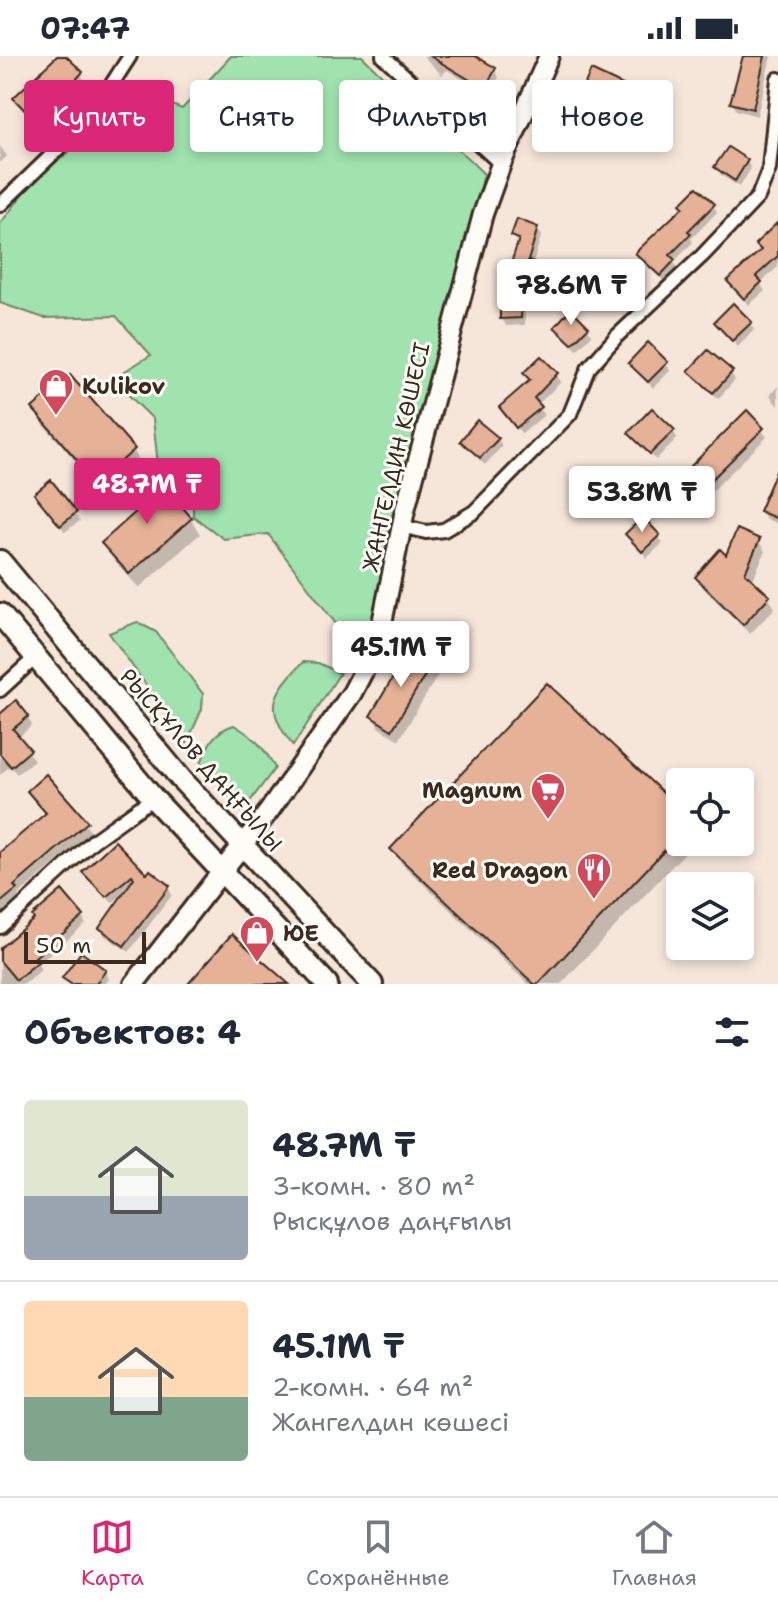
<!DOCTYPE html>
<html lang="ru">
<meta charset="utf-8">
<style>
body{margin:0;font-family:"Shantell Sans",sans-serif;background:#f6f6f7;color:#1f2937;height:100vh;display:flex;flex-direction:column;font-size:30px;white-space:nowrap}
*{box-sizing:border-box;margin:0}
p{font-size:26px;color:#747a83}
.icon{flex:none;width:44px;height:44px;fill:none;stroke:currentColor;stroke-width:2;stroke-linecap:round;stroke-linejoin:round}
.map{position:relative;height:928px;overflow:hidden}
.panel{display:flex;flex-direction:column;background:#fff;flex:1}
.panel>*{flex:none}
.top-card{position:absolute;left:24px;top:24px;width:730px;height:72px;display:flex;gap:16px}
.controls{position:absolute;left:666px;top:712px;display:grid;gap:16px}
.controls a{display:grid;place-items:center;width:88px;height:88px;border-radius:8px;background:#fff;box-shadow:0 4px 12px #0003;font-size:40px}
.scale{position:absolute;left:24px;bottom:20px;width:122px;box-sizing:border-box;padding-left:8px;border:4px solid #3b2a1e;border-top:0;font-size:22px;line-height:28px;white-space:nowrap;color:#3b2a1e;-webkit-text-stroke:6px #fdfcf7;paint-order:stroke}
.price{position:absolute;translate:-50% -68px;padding:0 18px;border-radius:8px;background:#fff;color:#222;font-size:26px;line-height:52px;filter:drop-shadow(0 2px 4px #0008)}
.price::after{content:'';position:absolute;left:50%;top:48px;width:24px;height:18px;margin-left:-12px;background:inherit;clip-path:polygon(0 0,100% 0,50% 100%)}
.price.on{background:#db2777;color:#fff}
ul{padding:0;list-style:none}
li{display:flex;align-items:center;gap:24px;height:200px;padding:0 24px}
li+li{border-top:2px solid #e0e1e3}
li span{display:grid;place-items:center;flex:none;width:224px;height:160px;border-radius:8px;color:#555}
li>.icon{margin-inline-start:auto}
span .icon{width:96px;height:96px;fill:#fffc;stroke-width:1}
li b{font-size:34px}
h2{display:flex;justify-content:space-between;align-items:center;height:96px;padding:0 24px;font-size:34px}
.chip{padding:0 28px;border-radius:8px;background:#fff;box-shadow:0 4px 12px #0003;font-size:28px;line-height:72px}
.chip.on{background:#db2777;color:#fff}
.status{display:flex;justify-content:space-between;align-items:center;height:56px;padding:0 40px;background:#fff;direction:ltr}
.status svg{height:22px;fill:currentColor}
.menu{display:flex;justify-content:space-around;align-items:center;height:112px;border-top:2px solid #e0e1e3;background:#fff;font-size:22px;color:#747a83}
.menu a{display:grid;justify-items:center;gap:4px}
.menu .on{color:#db2777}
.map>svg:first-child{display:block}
</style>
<div class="status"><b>07:47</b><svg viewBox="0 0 49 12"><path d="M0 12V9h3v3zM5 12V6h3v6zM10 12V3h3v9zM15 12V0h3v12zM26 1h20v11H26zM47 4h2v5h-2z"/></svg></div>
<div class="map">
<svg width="778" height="928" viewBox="0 0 778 928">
<rect width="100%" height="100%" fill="#f6e6da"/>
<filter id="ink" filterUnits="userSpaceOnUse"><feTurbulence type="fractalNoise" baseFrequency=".0125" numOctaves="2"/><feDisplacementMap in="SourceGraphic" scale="16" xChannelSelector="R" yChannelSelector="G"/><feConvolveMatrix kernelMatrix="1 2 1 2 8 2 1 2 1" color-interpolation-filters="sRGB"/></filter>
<g filter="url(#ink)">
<g fill="#a0e3af" stroke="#6e8666" stroke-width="2">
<polygon points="231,0 362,0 484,118 375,563 355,593 268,478 224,483 193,460 193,426 158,409 153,363 112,323 151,299 116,260 44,262 0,247 0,168 38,119 68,97 84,74 116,48 127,31 182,53"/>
<polygon points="137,566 156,576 203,638 202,653 187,687 109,577"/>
<path d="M 303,606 L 318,607 L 340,617 L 293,690 C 265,652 270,640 303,606 Z"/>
<path d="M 234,669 C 254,681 265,692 275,712 L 242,756 L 201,707 C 208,688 214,675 234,669 Z"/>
</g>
<g fill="#0003">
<polygon points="60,0 63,0 86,25 41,72 15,43"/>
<polygon points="423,0 453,0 494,13 499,21 489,39 447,14 442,19"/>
<polygon points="744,0 771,0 757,60 736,54 732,46"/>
<polygon points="622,31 626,38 615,62 611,60 594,95 564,81 559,73 576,52"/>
<polygon points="0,90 7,100 0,107"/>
<polygon points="747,105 751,113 739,131 721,119 717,111"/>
<polygon points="713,149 717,156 691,183 693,186 674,206 677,212 665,226 642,205 638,198"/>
<polygon points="537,173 541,180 533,208 537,215 531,235 525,233 525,269 506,270 502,262 519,188 513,180"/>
<polygon points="778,180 778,211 760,227 765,235 749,249 730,226 762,196 757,188"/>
<polygon points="716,266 750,267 754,274 738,291"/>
<polygon points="557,271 587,272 592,279 577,294"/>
<polygon points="630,307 666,307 670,315 653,332"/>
<polygon points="691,316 731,317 735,324 718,343 695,323"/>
<polygon points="526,318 556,318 561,326 537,349 544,359 522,378 505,358 531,326"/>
<polygon points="70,321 134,395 142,410 107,441 43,368 34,352"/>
<polygon points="778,330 778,351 770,339"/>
<polygon points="762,374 767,381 702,445 686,429 682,421"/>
<polygon points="673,375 677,382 656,404 631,377"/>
<polygon points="498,383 502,390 485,409 467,392 463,385"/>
<polygon points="51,427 80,465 65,476 41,445"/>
<polygon points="137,433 191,463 200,478 139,532 113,503 104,487 147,449"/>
<polygon points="778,439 778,468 766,463 761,455"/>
<polygon points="628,478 658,480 663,487 647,502"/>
<polygon points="758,485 765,495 752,526 769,542 775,552 750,578 703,532 697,521"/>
<polygon points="432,608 438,619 399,684 379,672 372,660"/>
<polygon points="0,661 27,661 32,669 18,682 34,704 17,718 10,710 0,719"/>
<polygon points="46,721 91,776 18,839 20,843 0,860 0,804 47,759 29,736"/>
<polygon points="680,756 680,786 695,786 561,928 528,928 402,808 393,793"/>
<polygon points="115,787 147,821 168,831 172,839 129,896 105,880 101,872 125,836 112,847 85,817"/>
<polygon points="82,861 86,868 38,908 41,914 25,928 0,928 0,895 36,864"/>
<polygon points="105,915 109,923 105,928 68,928 65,922"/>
</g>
<g fill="#e5b297" stroke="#3b2a1e" stroke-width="2">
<polygon points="57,0 66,0 83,16 36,66 13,42"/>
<polygon points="430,0 475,0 496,12 485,33"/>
<polygon points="743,0 765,0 753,53 730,47"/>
<polygon points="591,14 623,29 611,56 607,54 589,89 557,73 570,47 575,50"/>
<polygon points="728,91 748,104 735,125 714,111"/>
<polygon points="697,131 715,148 688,175 691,178 670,199 675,204 660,220 635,197 683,151 680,148"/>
<polygon points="517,163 538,171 528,205 534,206 527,228 522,227 521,262 500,263 500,240 519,183 511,180"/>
<polygon points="778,166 778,200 756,220 762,226 744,243 727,225 761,194 755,188"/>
<polygon points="733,247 752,266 732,285 714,266"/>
<polygon points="571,253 589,271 572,288 554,271"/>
<polygon points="648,286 668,306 648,326 628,307"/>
<polygon points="708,294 733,315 713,337 688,315"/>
<polygon points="541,300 558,317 534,342 542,351 516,372 499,351 530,324 523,317"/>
<polygon points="70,319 135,393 97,427 32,352"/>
<polygon points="652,352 675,374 650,398 628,377"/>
<polygon points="747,354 764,372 696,439 680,421"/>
<polygon points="477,364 499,382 480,402 460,385"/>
<polygon points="778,411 778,463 759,455"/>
<polygon points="152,417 192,462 129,518 101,487 147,446 134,432"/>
<polygon points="51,424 77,456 60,470 34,438"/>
<polygon points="643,461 660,479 642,496 625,478"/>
<polygon points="737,473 760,483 745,517 770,540 743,569 695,521 720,493 726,499"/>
<polygon points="410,593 433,606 392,674 370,660"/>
<polygon points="547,627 680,753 680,778 538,928 534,928 390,793"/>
<polygon points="16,644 29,660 13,673 31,694 11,711 0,698 0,658"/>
<polygon points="46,718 88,766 14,830 17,833 0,847 0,796 46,757 27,735"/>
<polygon points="115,785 147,818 150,814 170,830 124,890 99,872 134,822 132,819 106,841 82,816"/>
<polygon points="62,834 84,860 35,901 39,905 16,924 0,905 0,892 34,863 32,860"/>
<polygon points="232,878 289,928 188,928"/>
<polygon points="81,896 106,914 96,928 71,928 62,922"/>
</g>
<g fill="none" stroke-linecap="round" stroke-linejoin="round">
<defs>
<g id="minor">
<polyline points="383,0 501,108"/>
<polyline points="0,149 90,62 130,0"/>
<polyline points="401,470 426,476 444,474 474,456 570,358 588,313 617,280 702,200 758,141 769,113 778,23"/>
<polyline points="0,634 36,601"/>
<polyline points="0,871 93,785 153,742"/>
</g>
<polyline id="secondary" points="134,928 269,755 352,637 370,602 381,572 405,454 483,158 501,108 549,0"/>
<g id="primary">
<polyline points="0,505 181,723 372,928"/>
<polyline points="0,558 153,742 327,928"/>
</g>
</defs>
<use href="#minor" stroke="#3b2a1e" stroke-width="18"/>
<use href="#secondary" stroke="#3b2a1e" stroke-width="24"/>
<use href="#primary" stroke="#3b2a1e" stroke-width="26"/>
<use href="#minor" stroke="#fdfcf7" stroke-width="12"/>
<use href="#secondary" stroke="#fdfcf7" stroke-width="18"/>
<use href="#primary" stroke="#fdfcf7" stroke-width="20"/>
</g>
</g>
<defs>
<symbol id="shop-pin" viewBox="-11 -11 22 30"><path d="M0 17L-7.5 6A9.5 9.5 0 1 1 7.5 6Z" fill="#d1495b" stroke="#fdfcf7"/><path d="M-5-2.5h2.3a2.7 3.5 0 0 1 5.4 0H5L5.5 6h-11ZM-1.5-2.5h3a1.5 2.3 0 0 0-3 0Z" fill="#fff"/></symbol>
<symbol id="supermarket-pin" viewBox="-11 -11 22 30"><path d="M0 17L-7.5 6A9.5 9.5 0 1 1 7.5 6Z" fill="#d1495b" stroke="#fdfcf7"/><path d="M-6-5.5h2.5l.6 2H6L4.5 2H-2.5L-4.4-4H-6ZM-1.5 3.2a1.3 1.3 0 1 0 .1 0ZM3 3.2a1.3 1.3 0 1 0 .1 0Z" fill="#fff"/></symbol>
<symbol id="restaurant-pin" viewBox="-11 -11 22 30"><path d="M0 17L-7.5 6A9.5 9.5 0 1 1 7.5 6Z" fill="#d1495b" stroke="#fdfcf7"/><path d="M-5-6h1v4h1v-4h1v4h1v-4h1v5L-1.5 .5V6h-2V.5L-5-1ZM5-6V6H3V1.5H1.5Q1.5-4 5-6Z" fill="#fff"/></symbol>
</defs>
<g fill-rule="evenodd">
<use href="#shop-pin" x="36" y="310" width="40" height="54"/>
<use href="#supermarket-pin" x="528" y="714" width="40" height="54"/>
<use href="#restaurant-pin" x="574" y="794" width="40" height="54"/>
<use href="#shop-pin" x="237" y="857" width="40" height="54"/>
</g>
<g text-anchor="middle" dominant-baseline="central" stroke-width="6" stroke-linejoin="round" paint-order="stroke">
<g font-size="22" font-weight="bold" fill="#3b2a1e" stroke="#fdfcf7" text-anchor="start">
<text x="82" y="330">Kulikov</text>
<text x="522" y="734" text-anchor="end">Magnum</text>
<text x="568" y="814" text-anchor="end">Red Dragon</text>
<text x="283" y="877">ЮЕ</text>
</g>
<g font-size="22" fill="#3b2a1e" stroke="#fdfcf7">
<text transform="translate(396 401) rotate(-77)">ЖАНГЕЛДИН КӨШЕСІ</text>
<text transform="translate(201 704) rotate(49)">РЫСҚҰЛОВ ДАҢҒЫЛЫ</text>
</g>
</g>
</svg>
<div class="controls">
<a><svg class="icon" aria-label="locate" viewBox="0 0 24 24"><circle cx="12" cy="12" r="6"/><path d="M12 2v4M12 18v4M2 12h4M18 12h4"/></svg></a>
<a><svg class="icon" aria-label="layers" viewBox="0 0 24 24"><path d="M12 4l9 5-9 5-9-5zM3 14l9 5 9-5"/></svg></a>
</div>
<div class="scale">50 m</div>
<b class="price" style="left:571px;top:271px">78.6M ₸</b>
<b class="price on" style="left:147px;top:470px">48.7M ₸</b>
<b class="price" style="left:642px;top:478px">53.8M ₸</b>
<b class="price" style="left:401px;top:633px">45.1M ₸</b>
<div class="top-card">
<a class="chip on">Купить</a>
<a class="chip">Снять</a>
<a class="chip">Фильтры</a>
<a class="chip">Новое</a>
</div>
</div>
<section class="panel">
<h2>Объектов: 4<svg class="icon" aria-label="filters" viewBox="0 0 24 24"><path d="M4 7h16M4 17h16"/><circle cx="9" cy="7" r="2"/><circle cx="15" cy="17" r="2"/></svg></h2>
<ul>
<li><span style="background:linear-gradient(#dfe7d0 60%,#9aa5b1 0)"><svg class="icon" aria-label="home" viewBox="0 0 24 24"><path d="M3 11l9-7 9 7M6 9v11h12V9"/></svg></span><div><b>48.7M ₸</b><p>3-комн. · 80 m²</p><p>Рысқұлов даңғылы</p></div></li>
<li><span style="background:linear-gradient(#ffd9b3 60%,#7fa58c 0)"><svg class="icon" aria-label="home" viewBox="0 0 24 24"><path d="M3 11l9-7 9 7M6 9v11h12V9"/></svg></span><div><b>45.1M ₸</b><p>2-комн. · 64 m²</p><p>Жангелдин көшесі</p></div></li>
</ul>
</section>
<nav class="menu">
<a class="on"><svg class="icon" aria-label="map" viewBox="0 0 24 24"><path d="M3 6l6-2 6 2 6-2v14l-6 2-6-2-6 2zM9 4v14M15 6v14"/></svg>Карта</a>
<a><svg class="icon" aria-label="saved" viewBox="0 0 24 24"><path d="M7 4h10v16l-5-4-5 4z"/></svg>Сохранённые</a>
<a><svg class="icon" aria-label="home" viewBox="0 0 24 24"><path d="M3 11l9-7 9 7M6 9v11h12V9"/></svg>Главная</a>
</nav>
